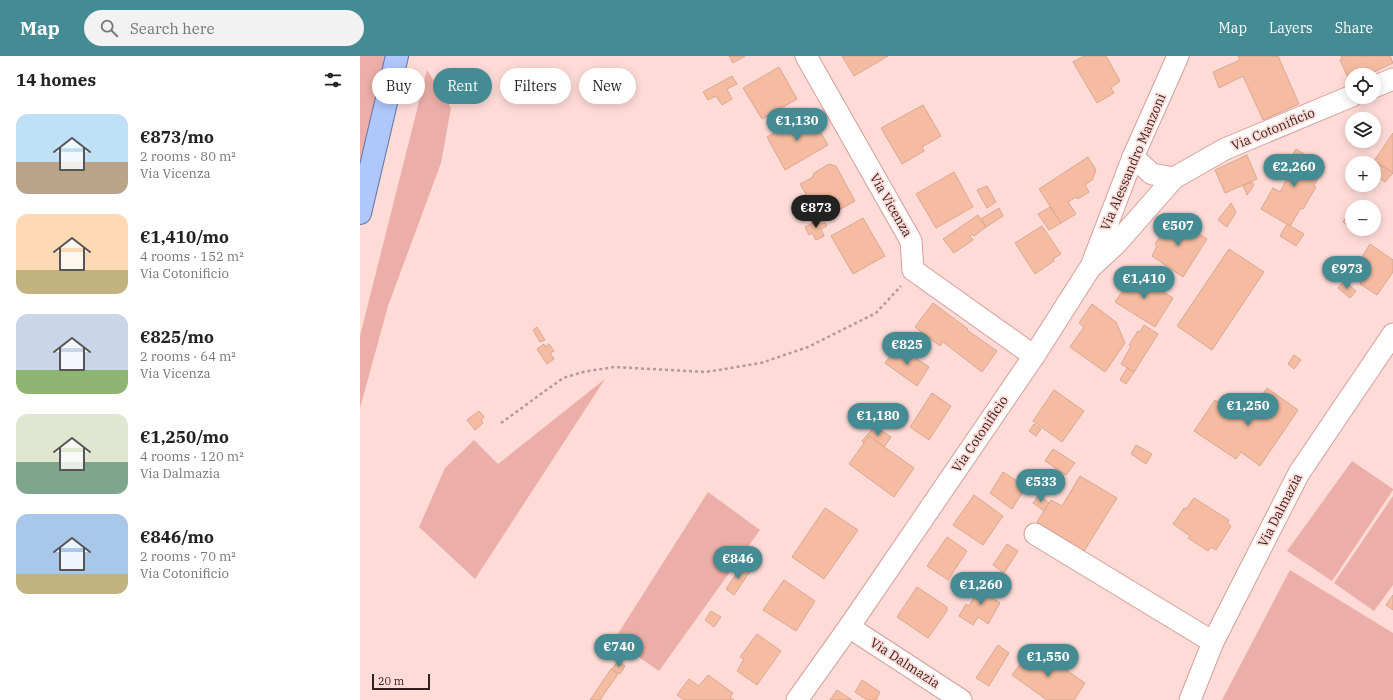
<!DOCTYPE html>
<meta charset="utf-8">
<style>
body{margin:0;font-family:"IBM Plex Serif",serif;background:#f2f2f2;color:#222;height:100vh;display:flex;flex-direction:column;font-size:15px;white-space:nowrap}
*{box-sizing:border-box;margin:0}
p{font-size:13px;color:#767676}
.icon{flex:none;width:22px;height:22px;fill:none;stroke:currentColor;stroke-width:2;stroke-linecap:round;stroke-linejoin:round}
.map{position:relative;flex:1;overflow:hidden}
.drawer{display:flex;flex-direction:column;background:#fff;width:360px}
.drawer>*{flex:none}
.guide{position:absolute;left:12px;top:12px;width:380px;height:36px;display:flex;gap:8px}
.fabs{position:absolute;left:985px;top:12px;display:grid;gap:8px}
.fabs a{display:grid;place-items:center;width:36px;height:36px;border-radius:50%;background:#fff;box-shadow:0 2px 10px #0003;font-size:20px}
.scale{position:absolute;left:12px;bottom:10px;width:58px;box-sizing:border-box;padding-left:4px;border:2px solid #321e1c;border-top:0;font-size:11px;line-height:14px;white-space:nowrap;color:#321e1c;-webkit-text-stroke:3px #fedbd7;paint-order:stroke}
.price{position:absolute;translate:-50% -34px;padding:0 9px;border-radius:14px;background:#448b93;color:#fff;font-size:13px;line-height:26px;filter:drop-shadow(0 1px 2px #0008)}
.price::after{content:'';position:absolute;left:50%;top:24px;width:12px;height:9px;margin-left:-6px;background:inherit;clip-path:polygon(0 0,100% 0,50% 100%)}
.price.selected{background:#222;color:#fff}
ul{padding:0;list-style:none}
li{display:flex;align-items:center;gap:12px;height:100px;padding:0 16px}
li span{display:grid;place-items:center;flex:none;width:112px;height:80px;border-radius:12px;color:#555}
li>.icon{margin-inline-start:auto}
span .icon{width:48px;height:48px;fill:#fffc;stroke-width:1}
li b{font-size:17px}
h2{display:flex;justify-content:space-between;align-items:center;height:48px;padding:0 16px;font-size:17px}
.pill{padding:0 14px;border-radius:18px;background:#fff;box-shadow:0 2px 10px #0003;font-size:14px;line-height:36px}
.pill.selected{background:#448b93;color:#fff}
header{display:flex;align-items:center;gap:24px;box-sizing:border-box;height:56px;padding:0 20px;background:#448b93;color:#fff}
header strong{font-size:19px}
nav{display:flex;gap:22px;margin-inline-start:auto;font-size:14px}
.search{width:280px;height:36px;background:#f2f2f2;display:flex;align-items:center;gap:10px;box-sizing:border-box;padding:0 14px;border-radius:22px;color:#767676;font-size:15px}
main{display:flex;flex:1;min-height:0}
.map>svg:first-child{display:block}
</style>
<header>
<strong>Map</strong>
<div class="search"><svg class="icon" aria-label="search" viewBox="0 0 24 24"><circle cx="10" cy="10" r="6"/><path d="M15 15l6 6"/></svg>Search here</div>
<nav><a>Map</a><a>Layers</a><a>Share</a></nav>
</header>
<main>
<section class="drawer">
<h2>14 homes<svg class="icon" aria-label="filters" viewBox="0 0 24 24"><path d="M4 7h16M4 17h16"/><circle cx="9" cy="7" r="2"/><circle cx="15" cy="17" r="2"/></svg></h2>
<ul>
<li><span style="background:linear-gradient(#bfe0f5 60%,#b9a48a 0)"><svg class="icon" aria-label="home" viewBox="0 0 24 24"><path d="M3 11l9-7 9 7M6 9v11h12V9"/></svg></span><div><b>€873/mo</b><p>2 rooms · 80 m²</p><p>Via Vicenza</p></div></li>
<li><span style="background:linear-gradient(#ffd9b3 70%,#c2b280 0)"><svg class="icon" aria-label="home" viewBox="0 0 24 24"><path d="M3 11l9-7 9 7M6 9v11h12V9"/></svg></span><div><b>€1,410/mo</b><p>4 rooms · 152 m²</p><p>Via Cotonificio</p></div></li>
<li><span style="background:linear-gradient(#c9d6e8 70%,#8fb573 0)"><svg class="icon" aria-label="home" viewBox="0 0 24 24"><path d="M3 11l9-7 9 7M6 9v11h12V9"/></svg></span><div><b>€825/mo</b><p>2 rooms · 64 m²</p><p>Via Vicenza</p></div></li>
<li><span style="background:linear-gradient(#dfe7d0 60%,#7fa58c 0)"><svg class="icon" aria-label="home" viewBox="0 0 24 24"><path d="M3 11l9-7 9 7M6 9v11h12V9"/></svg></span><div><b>€1,250/mo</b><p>4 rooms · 120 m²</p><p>Via Dalmazia</p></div></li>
<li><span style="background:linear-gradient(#a9c7e8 75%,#c2b280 0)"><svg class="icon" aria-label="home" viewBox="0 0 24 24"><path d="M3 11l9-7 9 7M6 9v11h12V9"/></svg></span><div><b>€846/mo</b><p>2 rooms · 70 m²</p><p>Via Cotonificio</p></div></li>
</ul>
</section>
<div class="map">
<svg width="1033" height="644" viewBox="0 0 1033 644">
<rect width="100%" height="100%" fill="#fedbd7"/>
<g fill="#ecaea8">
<polygon points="0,0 30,0 0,128"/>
<polygon points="67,14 91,52 81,107 28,250 0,352 0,280"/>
<polygon points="245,323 115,523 59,471 85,412 114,384 138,408"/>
<polygon points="992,405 1033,433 1033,434 972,525 927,495"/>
<polygon points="348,436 400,474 299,615 254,584"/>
<polygon points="1033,440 1033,529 1014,555 974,527"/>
<polygon points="930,514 1033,577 1033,644 862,644"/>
</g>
<g fill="#f6bca2" stroke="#d9a792">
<polygon points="369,0 385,0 373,7"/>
<polygon points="482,0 528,0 494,20"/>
<polygon points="724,0 746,0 760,25 751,32 754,37 737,47 713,6"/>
<polygon points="878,0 912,0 913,1 918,0 939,48 903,64 883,20 859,32 853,16 880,4"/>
<polygon points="981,0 1030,0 1033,7 1007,19 992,19 992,26 990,26 980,4 982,3"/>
<polygon points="419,11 437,43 402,63 383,32"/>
<polygon points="372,20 377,28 367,33 372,43 362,49 356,40 348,44 343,36"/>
<polygon points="563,49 581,80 562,91 564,95 542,108 521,72"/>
<polygon points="442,61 445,68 453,64 468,89 425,114 407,81"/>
<polygon points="1033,77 1033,117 1014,105"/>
<polygon points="936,93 965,111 954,129 956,131 943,153 941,152 930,170 901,153 913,132 920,136 930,118 924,114"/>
<polygon points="887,99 897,123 865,137 855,114"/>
<polygon points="728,101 736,114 732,124 725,129 729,136 718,143 716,141 708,146 716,158 701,167 679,133"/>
<polygon points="1016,106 1033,117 1025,126 1014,118 1014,109"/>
<polygon points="469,108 476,110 495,145 458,166 443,140 446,138 440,128 452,122 454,117"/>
<polygon points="594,116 613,151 576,172 556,138"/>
<polygon points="892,126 894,129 887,139 883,129"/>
<polygon points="627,130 636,146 627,152 617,134"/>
<polygon points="871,147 876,156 867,171 858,164"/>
<polygon points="690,151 701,167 689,174 678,158"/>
<polygon points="639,152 643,160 626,171 621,163"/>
<polygon points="991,153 992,154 992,172 983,166"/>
<polygon points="618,159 626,171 614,180 612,178 610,180 613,184 594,197 583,183"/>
<polygon points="813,161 847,183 823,221 792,200 797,190 795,188"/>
<polygon points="503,162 525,200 493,218 471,180"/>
<polygon points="463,164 467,170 461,173 464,180 456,184 452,177 449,179 445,171 457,165 458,166"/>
<polygon points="927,168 944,178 936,190 920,180"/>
<polygon points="682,170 701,198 693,203 694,205 675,218 655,187"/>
<polygon points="994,173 1014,173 1010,178 1004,180"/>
<polygon points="1010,188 1033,204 1033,216 1017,239 1000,228 1001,226 991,220 1000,207 999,206"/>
<polygon points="869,193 904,216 852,294 817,270"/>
<polygon points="774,218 813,242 795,271 755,246"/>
<polygon points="984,225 996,235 990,242 978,232"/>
<polygon points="573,247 608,273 607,274 637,295 622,316 583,286 580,290 555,271"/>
<polygon points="732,248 756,266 765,287 745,316 710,291 724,271 719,267"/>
<polygon points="784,269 798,278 774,316 761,308 771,290 769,289 778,275 780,276"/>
<polygon points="177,271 185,284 180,286 173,274"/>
<polygon points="184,288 185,291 189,288 194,295 190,297 194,303 187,308 177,293"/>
<polygon points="538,290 569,311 557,330 525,307"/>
<polygon points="934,299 941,304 934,313 928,308"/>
<polygon points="767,312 774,316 766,328 760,324"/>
<polygon points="907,332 938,354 900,410 881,396 876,403 834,375 855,344 885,364"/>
<polygon points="694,334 724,355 702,386 673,365"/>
<polygon points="572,337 591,350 569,384 550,371"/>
<polygon points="119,355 124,361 121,364 123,367 115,374 107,364"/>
<polygon points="674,368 681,373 676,380 669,375"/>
<polygon points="515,370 531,381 524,391 509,380 504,387 502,385"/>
<polygon points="509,380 554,412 534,441 489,408"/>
<polygon points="776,389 792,398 786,408 771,398"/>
<polygon points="693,393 715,407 706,419 685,405"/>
<polygon points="643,416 666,431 652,453 630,437"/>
<polygon points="720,420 757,442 724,495 677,466 691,444 702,450"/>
<polygon points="614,439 643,460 623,489 593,469"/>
<polygon points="679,439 689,447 684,455 673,447"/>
<polygon points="834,442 869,464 867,467 871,470 856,494 851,491 848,495 828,482 830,480 813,468 824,452 826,453"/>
<polygon points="465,452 498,474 464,523 432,501"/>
<polygon points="587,481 607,495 588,524 567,510"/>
<polygon points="647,488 658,495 644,517 633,509"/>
<polygon points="383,508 391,514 374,539 366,533"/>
<polygon points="424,524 455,545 436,575 403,554"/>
<polygon points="623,527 634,533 630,540 640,547 628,568 618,561 613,569 599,560 606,548 609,550"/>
<polygon points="557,531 587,551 587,555 568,582 537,561"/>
<polygon points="1033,539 1033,554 1026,549"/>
<polygon points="351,555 361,561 354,571 345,564"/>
<polygon points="397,578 421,595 397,629 377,615 384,603 380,601"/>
<polygon points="638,589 649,597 629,630 616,622"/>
<polygon points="673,591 725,627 714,644 687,644 652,619"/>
<polygon points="258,605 265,610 260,618 252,613"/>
<polygon points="251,613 258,618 240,644 230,644"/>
<polygon points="348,619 373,637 370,641 374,644 324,644 317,639 329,623 339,630"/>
<polygon points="502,624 520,636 516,644 507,644 495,636"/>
<polygon points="477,634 492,644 470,644"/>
</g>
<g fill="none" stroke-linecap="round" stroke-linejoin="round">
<defs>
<g id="minor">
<polyline points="446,0 551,185 553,214 674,300"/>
<polyline points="1014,31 1033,23"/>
<polyline points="773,101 792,118 814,122"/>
<polyline points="732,208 773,101 818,0"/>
<polyline points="675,478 853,586"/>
<polyline points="489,571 601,644"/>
<polyline points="437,644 489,571 674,300 730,212 756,188 814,122 865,93 992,40"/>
<polyline points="830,644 853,586 939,417 1033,278"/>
</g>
<polyline id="major" points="0,157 37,0"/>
</defs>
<use href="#minor" stroke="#d69f9b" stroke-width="23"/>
<use href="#major" stroke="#6073aa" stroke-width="24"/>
<polyline stroke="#b69895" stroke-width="2.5" stroke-dasharray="3 3" stroke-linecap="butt" points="141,367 203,322 223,316 254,311 346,316 401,307 448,291 516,257 541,230"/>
<use href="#minor" stroke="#fff" stroke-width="21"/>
<use href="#major" stroke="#afc7fa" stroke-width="22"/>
</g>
<g text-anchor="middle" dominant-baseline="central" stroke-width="3.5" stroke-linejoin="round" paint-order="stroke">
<g font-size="13" fill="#321e1c" stroke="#fedbd7">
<text transform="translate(913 73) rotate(-23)">Via Cotonificio</text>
<text transform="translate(773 106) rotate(-67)">Via Alessandro Manzoni</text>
<text transform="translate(531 149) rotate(60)">Via Vicenza</text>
<text transform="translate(620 378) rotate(-56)">Via Cotonificio</text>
<text transform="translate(920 454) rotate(-63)">Via Dalmazia</text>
<text transform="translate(545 607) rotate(33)">Via Dalmazia</text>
</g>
</g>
</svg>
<div class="fabs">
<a><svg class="icon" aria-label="locate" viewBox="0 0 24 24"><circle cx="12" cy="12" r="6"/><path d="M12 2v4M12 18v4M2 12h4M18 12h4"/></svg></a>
<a><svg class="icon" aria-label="layers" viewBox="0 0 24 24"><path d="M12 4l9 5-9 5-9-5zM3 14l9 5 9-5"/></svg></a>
<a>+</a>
<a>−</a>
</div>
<div class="scale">20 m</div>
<b class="price" style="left:437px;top:86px">€1,130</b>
<b class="price" style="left:934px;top:132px">€2,260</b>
<b class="price selected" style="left:456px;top:173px">€873</b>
<b class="price" style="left:818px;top:191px">€507</b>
<b class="price" style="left:987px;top:234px">€973</b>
<b class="price" style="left:784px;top:244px">€1,410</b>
<b class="price" style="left:547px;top:310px">€825</b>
<b class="price" style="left:888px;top:371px">€1,250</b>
<b class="price" style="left:518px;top:381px">€1,180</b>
<b class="price" style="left:681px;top:447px">€533</b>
<b class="price" style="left:378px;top:524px">€846</b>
<b class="price" style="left:621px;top:550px">€1,260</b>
<b class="price" style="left:259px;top:612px">€740</b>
<b class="price" style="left:688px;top:622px">€1,550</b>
<div class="guide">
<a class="pill">Buy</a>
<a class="pill selected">Rent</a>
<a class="pill">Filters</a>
<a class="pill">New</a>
</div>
</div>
</main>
